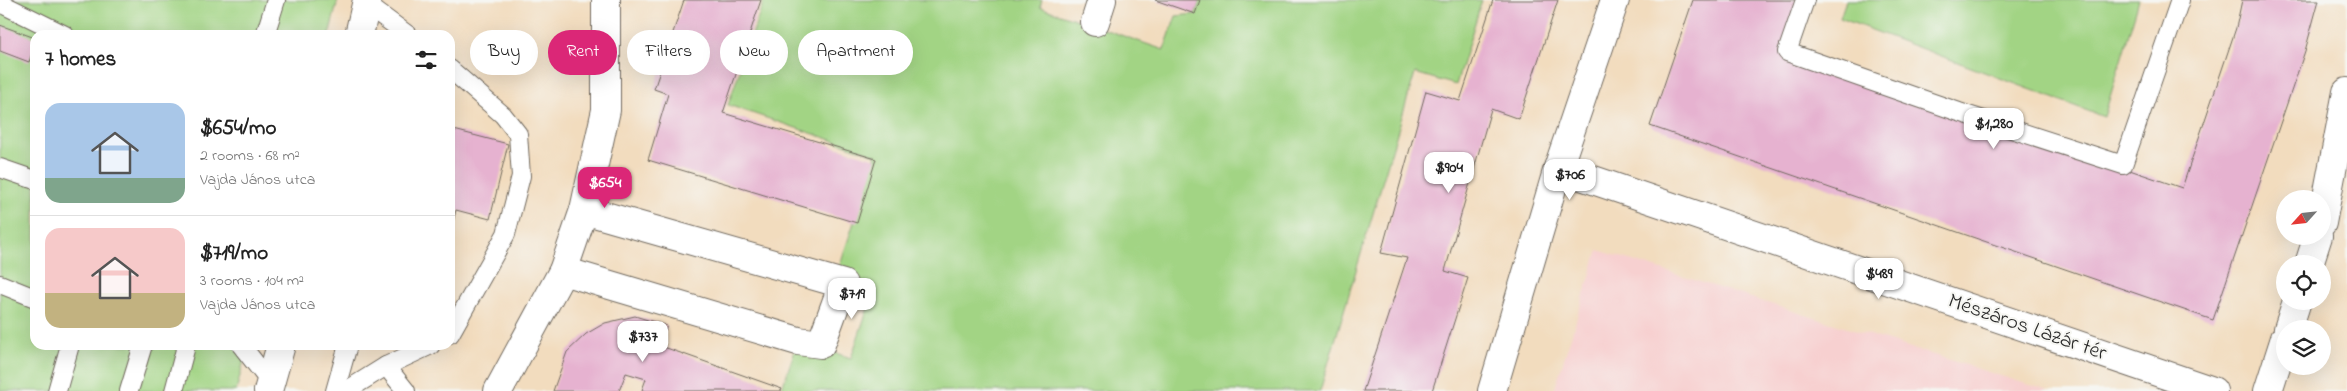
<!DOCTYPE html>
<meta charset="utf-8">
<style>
body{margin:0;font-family:"Indie Flower",sans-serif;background:#f6f6f6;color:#222;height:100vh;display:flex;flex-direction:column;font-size:19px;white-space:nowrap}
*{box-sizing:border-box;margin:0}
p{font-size:16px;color:#767676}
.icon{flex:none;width:28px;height:28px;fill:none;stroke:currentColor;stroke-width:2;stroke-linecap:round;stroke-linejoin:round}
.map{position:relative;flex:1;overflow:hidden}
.drawer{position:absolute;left:30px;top:30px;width:425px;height:320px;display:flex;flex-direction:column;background:#fff;border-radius:15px;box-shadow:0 5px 20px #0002}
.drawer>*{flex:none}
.hud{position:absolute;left:470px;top:30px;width:475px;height:45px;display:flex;gap:10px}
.needle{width:32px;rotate:243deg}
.controls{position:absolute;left:2276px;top:190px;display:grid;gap:10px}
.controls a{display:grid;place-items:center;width:55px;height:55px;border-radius:50%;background:#fff;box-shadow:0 5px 20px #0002;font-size:25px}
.price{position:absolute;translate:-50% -42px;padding:0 11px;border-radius:10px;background:#fff;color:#222;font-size:16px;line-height:32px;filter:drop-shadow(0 1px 2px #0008)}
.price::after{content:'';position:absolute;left:50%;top:30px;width:15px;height:11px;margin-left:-8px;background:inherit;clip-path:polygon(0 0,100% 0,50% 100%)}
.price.current{background:#db2777;color:#fff}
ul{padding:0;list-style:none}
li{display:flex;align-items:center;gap:15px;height:125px;padding:0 15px}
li+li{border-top:1px solid #e0e0e0}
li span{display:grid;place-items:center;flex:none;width:140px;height:100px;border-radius:15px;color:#555}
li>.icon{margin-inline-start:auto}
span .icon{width:60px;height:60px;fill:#fffc;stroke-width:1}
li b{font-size:21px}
h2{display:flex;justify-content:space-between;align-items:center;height:60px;padding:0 15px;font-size:21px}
.chip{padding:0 18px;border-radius:22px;background:#fff;box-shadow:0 5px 20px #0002;font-size:18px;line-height:45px}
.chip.current{background:#db2777;color:#fff}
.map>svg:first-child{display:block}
</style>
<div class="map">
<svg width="2347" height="391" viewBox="0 0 2347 391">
<rect width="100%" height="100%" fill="#f6f6f2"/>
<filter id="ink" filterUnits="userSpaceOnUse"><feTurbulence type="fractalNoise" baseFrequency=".02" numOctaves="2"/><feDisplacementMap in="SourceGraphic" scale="10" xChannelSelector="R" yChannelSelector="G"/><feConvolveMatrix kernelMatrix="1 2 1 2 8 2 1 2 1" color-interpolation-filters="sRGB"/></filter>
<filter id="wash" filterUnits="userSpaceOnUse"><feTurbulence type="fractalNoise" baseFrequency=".0096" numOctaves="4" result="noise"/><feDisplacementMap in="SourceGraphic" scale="20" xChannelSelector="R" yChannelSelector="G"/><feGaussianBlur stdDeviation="1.12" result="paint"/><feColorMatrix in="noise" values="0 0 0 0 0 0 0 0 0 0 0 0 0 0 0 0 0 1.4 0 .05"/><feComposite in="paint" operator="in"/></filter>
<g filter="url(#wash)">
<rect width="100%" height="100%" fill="#f2dcbe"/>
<polygon fill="#f7d0d0" points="1598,250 2049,391 1554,391"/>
<g fill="#a2d484" stroke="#668058">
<polygon points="0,0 338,0 329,35 35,35 35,345 248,345 236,391 0,391"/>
<polygon points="764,0 1042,0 1040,7 1164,50 1176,16 1195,14 1200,0 1482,0 1456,85 1415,73 1320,391 781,391 798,341 851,358 874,290 836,277 876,155 728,105"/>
<polygon points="1846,0 2139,0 2104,117 1840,18"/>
</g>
<g id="blocks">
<g fill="#e6b2d0">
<polygon points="684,0 761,0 723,113 876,159 857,223 648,160 668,94 654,89"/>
<polygon points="1155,0 1200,0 1195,14"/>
<polygon points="1493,0 1558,0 1519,119 1491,109 1445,271 1468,278 1432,391 1363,391 1407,258 1381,253 1426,91 1460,101"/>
<polygon points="1693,0 1805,0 1787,52 2182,188 2236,28 2242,0 2319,0 2305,51 2213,320 1650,126"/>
<polygon points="0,25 35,38 35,46 29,62 0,51"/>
<polygon points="450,129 508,144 490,219 456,210 451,231"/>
<polygon points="635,316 667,326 658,345 782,389 781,391 645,391 642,390 646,379 626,373 619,391 553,391 567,352 586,334 605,323"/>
</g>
</g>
</g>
<g filter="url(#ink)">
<use href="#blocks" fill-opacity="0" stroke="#71695e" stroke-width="1"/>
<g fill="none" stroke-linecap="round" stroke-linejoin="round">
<defs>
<g id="lane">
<polyline points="1805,0 1787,52 1959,112 2123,165 2180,0"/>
<polyline points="0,3 65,35"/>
<polyline points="366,4 408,35"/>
<polyline points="265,35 276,0"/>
<polyline points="450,69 503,115 518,134 521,176 506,234 450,334"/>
<polyline points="0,168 35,180"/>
<polyline points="0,284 35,298"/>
<polyline points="241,345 270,382"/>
<polyline points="386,366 406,391"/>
<polyline points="57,391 70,345"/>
<polyline points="129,391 143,345"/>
<polyline points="174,391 186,346"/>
<polyline points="335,391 348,345"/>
<polyline points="346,391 386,366 431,345"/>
</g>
<g id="street">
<polyline points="1095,22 1102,0"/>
<polyline points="1558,168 2213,391"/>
<polyline points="563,271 798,341 821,344 843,284 584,210"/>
<polyline points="498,391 563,271 584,210 606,110 606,0"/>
<polyline points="1492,391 1558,168 1615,0"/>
</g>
<g id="secondary">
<polyline points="2322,223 2347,92"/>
<polyline points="2309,264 2318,236"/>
<polyline points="2288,329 2297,301"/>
<polyline points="2268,391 2285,338"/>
</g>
<g id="primary">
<polyline points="359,35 367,0"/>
<polyline points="268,391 281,345"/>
</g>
</defs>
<use href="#lane" stroke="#71695e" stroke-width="20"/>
<use href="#street" stroke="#71695e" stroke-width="30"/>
<use href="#secondary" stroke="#71695e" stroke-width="30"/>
<use href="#primary" stroke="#71695e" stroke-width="30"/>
<use href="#lane" stroke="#fff" stroke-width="18"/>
<use href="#street" stroke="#fff" stroke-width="28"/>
<use href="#secondary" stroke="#fff" stroke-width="28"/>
<use href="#primary" stroke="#fff" stroke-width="28"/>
</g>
</g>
<g text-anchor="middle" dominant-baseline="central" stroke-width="4" stroke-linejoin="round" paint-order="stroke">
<g font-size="22" fill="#2b2b2b" stroke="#f6f6f2">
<text transform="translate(2027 328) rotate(19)">Mészáros Lázár tér</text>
</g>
</g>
</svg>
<div class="controls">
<a><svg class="needle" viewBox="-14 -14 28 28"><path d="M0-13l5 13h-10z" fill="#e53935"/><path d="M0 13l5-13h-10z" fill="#767676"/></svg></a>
<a><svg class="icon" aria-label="locate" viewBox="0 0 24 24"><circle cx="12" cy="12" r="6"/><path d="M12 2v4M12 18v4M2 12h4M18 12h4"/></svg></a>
<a><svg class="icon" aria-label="layers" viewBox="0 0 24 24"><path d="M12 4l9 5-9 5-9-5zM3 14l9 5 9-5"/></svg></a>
</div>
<b class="price" style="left:1994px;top:150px">$1,280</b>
<b class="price" style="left:1449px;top:194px">$904</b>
<b class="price" style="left:1570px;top:201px">$706</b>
<b class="price current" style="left:605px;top:209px">$654</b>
<b class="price" style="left:1879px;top:300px">$489</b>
<b class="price" style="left:852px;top:320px">$719</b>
<b class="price" style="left:643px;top:363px">$737</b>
<div class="hud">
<a class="chip">Buy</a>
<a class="chip current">Rent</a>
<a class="chip">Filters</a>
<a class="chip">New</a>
<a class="chip">Apartment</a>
</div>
<section class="drawer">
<h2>7 homes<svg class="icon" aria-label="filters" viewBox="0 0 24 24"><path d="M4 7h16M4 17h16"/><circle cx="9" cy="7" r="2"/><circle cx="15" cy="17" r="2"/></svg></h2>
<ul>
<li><span style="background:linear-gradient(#a9c7e8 75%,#7fa58c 0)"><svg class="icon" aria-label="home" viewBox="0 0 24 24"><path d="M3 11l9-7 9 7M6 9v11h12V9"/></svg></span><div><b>$654/mo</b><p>2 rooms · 68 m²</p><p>Vajda János utca</p></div></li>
<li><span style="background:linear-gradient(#f6c9c9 65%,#c2b280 0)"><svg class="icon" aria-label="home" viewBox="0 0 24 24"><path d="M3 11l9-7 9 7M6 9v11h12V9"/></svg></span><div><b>$719/mo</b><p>3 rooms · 104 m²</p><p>Vajda János utca</p></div></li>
</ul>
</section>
</div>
